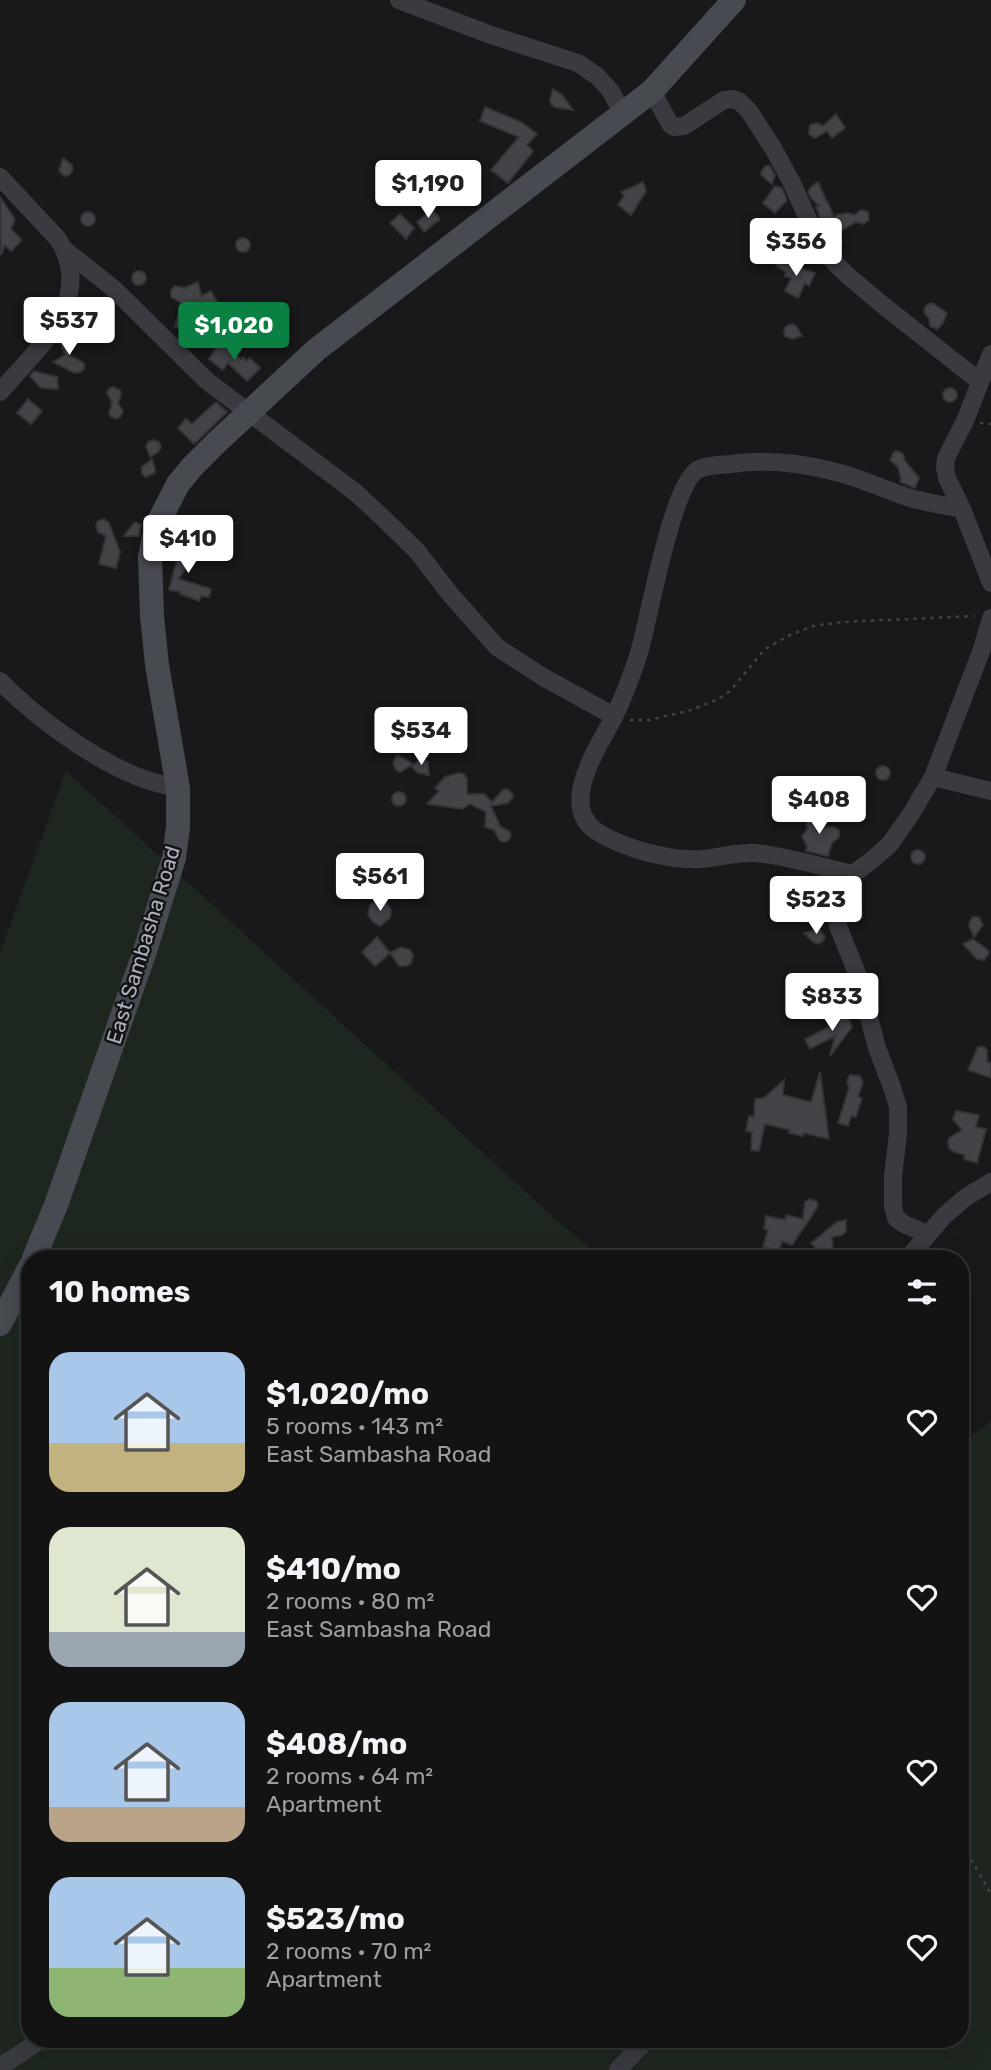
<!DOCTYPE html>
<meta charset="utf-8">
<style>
body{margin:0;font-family:Rubik,sans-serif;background:#1c1c1d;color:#f1f3f6;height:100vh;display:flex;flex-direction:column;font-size:26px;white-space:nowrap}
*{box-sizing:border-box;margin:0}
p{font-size:23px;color:#9d9ea0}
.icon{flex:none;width:38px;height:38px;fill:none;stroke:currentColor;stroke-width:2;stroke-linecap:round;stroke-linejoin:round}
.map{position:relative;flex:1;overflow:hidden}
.side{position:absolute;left:21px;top:1250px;width:948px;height:798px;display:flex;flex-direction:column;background:#131314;border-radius:28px;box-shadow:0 7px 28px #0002,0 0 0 2px #323234}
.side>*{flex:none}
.price{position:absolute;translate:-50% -60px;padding:0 16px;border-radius:7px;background:#fff;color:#222;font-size:23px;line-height:46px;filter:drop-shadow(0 2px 4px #0008)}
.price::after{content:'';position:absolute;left:50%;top:42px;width:21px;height:16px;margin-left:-10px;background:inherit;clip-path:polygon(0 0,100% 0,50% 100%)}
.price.selected{background:#0b8043;color:#fff}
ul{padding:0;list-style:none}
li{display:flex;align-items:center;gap:21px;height:175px;padding:0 28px}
li span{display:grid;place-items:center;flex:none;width:196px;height:140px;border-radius:21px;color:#555}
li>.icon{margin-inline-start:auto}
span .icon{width:84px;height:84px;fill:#fffc;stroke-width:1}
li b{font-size:30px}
h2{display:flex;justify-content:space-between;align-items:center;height:84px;padding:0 28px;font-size:30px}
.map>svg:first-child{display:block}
</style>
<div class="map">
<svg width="991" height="2070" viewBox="0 0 991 2070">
<rect width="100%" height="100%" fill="#19191b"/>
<polygon fill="#1e271f" points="66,771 563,1226 602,1258 30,1258 30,2039 961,2039 961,1441 984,1427 991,1421 991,2070 0,2070 0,953"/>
<g fill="#434448" stroke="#333338" stroke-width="2">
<polygon points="553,89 562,95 573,110 555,107 551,104 550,100"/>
<polygon points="485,107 523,123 537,134 527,145 533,151 508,183 491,170 519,137 480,121"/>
<polygon points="836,114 845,128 832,138 827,131 815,138 809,134 810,125 817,123 823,126"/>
<polygon points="63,158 72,165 73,170 69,175 64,176 59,171"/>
<polygon points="766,166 770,166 775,175 772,184 761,175 762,170"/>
<polygon points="643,182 646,191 631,215 618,205 624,196 621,192"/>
<polygon points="818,182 827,203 828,202 834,218 833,221 832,220 822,223 816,207 819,206 811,198 808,192 811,187"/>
<polygon points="775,186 782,188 787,200 775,213 763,203"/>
<polygon points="0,197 15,219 11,229 22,240 11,251 5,245 1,255"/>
<polygon points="432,209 440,219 424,232 417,222"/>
<polygon points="861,210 868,212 869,220 863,224 856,222 838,233 842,242 837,249 829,235 836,215 847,213 854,215"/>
<circle cx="88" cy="219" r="7"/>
<polygon points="400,214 414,228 406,239 390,223"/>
<circle cx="243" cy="245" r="7"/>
<polygon points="778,261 815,273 809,286 805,283 798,298 785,291 791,278 785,276 786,272 776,266"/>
<circle cx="139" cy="278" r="7"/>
<polygon points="198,282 201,296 211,291 220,307 201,315 196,332 175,327 181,303 171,297 171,290 175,286 185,288"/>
<polygon points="930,303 934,304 947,313 942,325 937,329 930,326 929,318 924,312 925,307"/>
<polygon points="793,324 796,326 802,336 792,339 785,336 784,331 786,326"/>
<polygon points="66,335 70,336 74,342 69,355 84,363 84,369 80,372 75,373 53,362 65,355 60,341 62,337"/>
<polygon points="220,342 241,359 243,357 247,361 250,358 260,368 247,381 228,363 223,370 209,359"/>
<polygon points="34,371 57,377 58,389 41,388 30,376"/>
<polygon points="113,387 120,390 121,395 118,403 123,411 120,417 116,419 111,417 109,414 112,402 107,393 109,389"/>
<circle cx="950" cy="395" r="7"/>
<polygon points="28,399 42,411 31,424 17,413"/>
<polygon points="216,402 227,412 194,444 178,428 186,419 192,424"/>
<polygon points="153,440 159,442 161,447 158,452 150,457 146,446 148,442"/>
<polygon points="894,452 898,451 903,454 905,461 919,478 915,488 900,482 901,479 898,467 890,460"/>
<polygon points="152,459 155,469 155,473 146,477 142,474 142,467"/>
<polygon points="104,519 109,523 120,552 116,568 99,564 106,536 98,532 96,525 98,521"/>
<polygon points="135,522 141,525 139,536 124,536"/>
<polygon points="191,539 203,543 196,552 187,558 188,564 179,579 211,589 209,597 201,596 199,601 180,594 181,592 169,590 177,559 185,554 185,543"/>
<polygon points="395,722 405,729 394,744 384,737"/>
<polygon points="397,755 403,758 413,764 400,772 396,770 393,763"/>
<polygon points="420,760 427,761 428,764 429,775 418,773 411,766"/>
<circle cx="883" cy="773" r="7"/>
<polygon points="459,773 464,774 467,779 467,794 484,794 492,802 503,790 507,789 512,793 513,797 508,803 491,806 500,826 510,832 511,836 509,840 504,842 500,841 494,830 485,827 486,812 470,804 462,809 427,804 439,791 435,788 445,777"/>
<circle cx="399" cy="799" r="7"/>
<polygon points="812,814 819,816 823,827 834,827 839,830 839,837 832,843 828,856 806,851 807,846 802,837 807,829 806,819"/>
<circle cx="918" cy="857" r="7"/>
<polygon points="376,901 387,903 391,910 390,918 380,926 373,922 368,915 370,905"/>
<circle cx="855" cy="914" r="7"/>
<polygon points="973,917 979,917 983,925 974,937 969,926 970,921"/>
<polygon points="816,930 820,930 825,937 822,942 818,944 813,942 804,933"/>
<polygon points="377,937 390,953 401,947 410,950 413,955 411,963 406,966 399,966 390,953 375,966 362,952"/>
<polygon points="973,939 988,950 989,953 984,960 977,959 963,944"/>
<polygon points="843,1015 849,1018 852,1027 830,1056 835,1036 810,1049 805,1039 831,1026 837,1017"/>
<polygon points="978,1047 984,1047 987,1050 987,1062 991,1063 991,1078 968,1070"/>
<polygon points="820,1072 829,1139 804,1133 803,1136 789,1133 790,1130 765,1124 759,1151 751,1150 752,1132 746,1131 749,1116 754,1117 755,1099 764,1098 784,1080 783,1095 811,1102"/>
<polygon points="850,1075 860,1076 863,1082 858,1097 862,1098 856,1117 851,1116 848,1126 838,1123 849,1088 847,1083 848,1079"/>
<polygon points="956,1111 979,1115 976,1127 986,1129 977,1163 964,1159 965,1155 954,1152 949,1148 948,1143 949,1138 962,1130 953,1119"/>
<polygon points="810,1199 816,1201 818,1205 817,1208 792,1245 782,1241 779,1251 763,1247 768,1230 764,1229 766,1216 785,1220 786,1215 803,1219 805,1202"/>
<polygon points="846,1220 846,1232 842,1235 832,1237 833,1246 831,1251 825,1254 819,1252 811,1243 837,1222"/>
</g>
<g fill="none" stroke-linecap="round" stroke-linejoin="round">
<g stroke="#3f4248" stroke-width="2.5" stroke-dasharray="3.5 5" stroke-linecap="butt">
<polyline points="980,423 991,424"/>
<polyline points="630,720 649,720 688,711 719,699 730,691 765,649 790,635 813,626 843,622 974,616"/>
<path d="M 961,1732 C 965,1747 965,1759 961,1774"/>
<polyline points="961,1836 968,1854 991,1894"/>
</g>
<g stroke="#393b41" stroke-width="18">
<polyline points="399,0 491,35 578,63 597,76 610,90 624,115"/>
<polyline points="652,91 670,124 674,127 684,126 724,100 733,99 740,102 749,111 773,148 792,183 812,228 827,255 846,274 879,302 979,381"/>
<path d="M 0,177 L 58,239 C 97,300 36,350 0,392"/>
<polyline points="65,250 114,289 207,381 355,492 383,518 417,551 450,594 497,647 543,677 614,716"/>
<polyline points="991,354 965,421 946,458 945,467 947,478 962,509 991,583"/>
<path d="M 0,681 C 35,717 90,757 136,776 C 149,782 164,785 178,788"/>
<polyline points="933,777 991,791"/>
<path d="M 853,874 C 821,867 788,856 755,853 C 738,852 720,857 702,859 C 670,861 624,849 596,831 C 558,804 599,746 614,717 C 624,696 632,675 639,653 C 649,620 672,481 699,469 C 709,465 721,465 731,464 C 766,459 801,463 836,472 C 861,478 885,490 910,498 C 927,503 945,505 962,509"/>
<polyline points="927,1234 904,1224 896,1218 893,1207 893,1176 898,1134 898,1107 892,1087 877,1048 858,976 838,926 836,909 840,895 853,874 872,860 890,844 911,814 933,777 982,649 991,618"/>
<polyline points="908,1258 944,1216 966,1197 991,1182"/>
<polyline points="0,2067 42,2039"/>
<polyline points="618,2070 647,2039"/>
</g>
<g stroke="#474a51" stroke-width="24">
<polyline points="34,1258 56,1205 145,951 174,858 178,827 178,788 157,665 152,616 150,557 156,527 178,484 192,467 217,442 316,350 652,91 734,0"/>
<polyline points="0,1324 30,1267"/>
</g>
</g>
<g text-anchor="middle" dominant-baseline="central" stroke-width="5" stroke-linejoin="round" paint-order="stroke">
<g font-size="21" fill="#aab1bc" stroke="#141416">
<text transform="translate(143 945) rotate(-73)">East Sambasha Road</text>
</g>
</g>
</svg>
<b class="price" style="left:428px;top:220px">$1,190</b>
<b class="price" style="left:796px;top:278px">$356</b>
<b class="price" style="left:69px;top:357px">$537</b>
<b class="price selected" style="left:234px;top:362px">$1,020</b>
<b class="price" style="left:188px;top:575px">$410</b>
<b class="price" style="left:421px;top:767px">$534</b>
<b class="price" style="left:819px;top:836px">$408</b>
<b class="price" style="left:380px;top:913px">$561</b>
<b class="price" style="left:816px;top:936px">$523</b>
<b class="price" style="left:832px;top:1033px">$833</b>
<section class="side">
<h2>10 homes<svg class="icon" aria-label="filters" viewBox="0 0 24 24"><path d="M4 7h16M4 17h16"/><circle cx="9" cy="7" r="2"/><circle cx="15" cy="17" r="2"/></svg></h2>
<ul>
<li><span style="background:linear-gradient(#a9c7e8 65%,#c2b280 0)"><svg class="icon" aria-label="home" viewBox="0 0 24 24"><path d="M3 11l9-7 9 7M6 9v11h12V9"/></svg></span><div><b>$1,020/mo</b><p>5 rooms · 143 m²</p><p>East Sambasha Road</p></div><svg class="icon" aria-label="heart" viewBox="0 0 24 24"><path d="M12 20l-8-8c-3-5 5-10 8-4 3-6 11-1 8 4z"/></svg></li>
<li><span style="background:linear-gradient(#dfe7d0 75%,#9aa5b1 0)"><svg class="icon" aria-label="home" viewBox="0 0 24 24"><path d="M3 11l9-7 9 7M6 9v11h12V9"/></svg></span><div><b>$410/mo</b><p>2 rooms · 80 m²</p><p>East Sambasha Road</p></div><svg class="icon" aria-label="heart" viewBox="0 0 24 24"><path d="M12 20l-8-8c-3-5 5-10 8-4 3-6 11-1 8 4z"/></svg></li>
<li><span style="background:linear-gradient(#a9c7e8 75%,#b9a48a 0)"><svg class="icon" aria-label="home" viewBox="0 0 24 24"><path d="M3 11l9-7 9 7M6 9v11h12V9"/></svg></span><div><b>$408/mo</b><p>2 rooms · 64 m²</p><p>Apartment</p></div><svg class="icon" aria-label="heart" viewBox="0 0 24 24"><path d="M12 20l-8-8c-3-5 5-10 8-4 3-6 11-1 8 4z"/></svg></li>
<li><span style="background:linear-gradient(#a9c7e8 65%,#8fb573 0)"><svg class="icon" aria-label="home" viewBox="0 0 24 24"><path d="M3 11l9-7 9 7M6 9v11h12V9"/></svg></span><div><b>$523/mo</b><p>2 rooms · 70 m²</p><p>Apartment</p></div><svg class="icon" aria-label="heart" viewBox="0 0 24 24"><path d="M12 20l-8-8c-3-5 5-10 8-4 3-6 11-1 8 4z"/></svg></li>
</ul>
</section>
</div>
